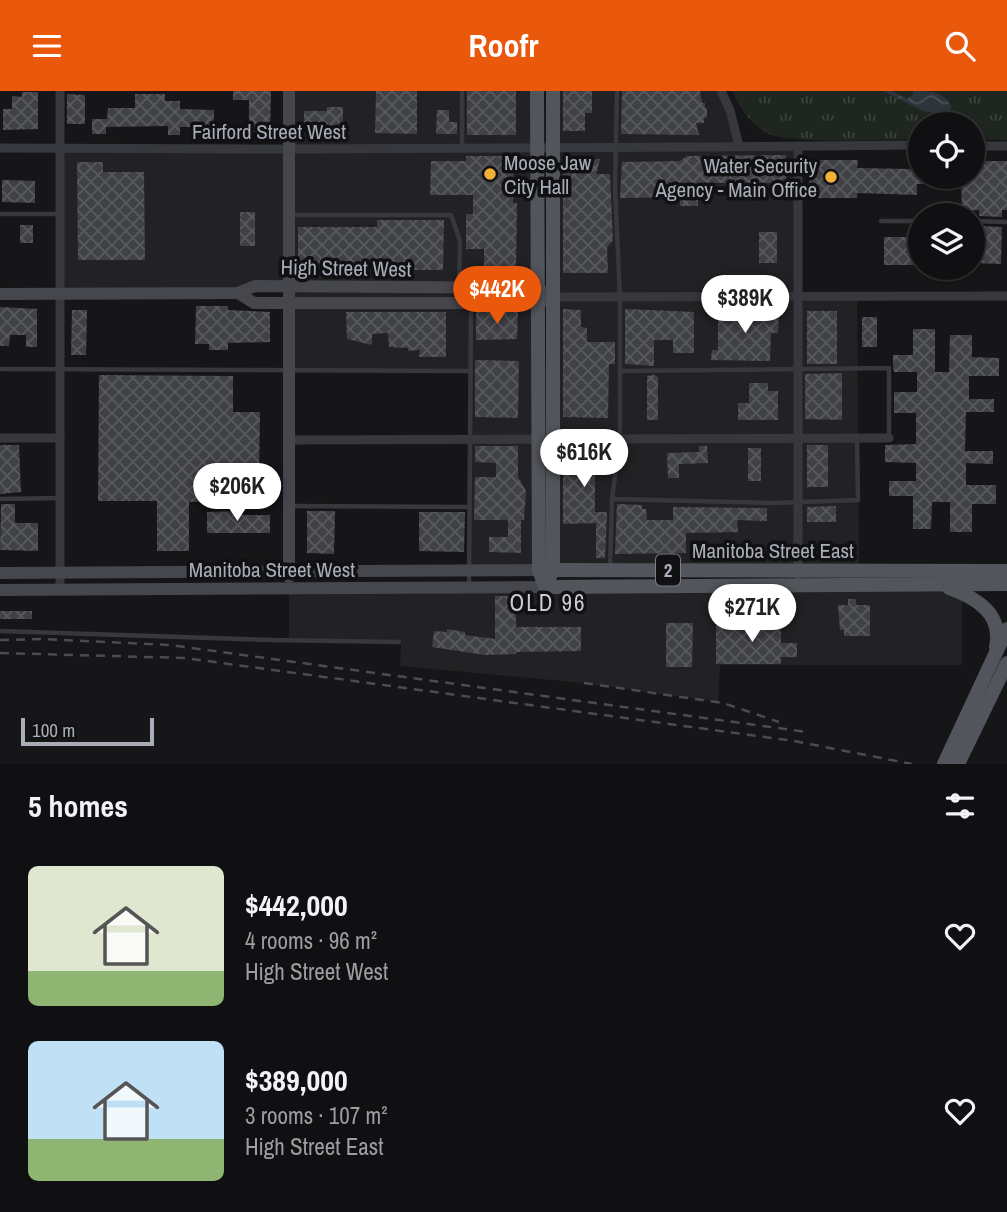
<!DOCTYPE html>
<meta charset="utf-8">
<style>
body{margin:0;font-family:"Archivo Narrow",sans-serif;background:#1e1e20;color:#f1f3f6;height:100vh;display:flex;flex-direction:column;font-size:26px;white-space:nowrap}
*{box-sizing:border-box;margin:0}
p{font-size:23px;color:#9c9d9f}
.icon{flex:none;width:38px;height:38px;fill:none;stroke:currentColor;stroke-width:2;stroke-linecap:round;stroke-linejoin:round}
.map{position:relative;height:673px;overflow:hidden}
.side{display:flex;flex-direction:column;background:#101012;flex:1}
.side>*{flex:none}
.controls{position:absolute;left:908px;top:21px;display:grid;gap:14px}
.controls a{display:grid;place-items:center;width:77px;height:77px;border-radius:50%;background:#101012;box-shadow:0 2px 5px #0004,0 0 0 2px #303032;font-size:35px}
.scale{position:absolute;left:21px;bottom:18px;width:133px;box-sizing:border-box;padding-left:7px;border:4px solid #a8adb8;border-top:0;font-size:19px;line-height:24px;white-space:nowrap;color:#a8adb8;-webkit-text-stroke:5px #111113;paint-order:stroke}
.price{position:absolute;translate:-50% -60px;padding:0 16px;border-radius:24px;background:#fff;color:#222;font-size:23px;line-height:46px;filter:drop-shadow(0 2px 4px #0008)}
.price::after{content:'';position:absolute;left:50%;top:42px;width:21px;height:16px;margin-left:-10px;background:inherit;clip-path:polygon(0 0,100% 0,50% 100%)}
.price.on{background:#ea580c;color:#fff}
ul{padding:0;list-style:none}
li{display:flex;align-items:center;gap:21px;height:175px;padding:0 28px}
li span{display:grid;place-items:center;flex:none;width:196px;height:140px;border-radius:10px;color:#555}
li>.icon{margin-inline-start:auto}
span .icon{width:84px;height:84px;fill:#fffc;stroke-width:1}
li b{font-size:30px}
h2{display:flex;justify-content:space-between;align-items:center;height:84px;padding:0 28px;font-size:30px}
header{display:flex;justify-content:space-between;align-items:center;height:91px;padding:0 28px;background:#ea580c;color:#fff;font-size:32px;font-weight:700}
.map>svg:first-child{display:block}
</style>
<header><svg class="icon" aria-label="menu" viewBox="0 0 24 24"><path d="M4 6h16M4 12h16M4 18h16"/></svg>Roofr<svg class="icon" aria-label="search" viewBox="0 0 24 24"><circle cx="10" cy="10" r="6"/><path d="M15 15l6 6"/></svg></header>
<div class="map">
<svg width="1007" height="673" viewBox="0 0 1007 673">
<defs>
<pattern id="grass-tufts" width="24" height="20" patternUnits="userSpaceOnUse" patternTransform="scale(1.75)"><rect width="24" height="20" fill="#1e261f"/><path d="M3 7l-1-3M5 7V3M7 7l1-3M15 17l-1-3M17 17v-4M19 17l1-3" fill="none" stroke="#3c433d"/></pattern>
<pattern id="water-waves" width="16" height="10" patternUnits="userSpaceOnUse" patternTransform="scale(1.75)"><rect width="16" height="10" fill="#2c353c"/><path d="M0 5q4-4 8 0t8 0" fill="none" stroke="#485056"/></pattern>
<pattern id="building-cross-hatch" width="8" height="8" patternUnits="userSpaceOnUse" patternTransform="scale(1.75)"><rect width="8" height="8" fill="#404145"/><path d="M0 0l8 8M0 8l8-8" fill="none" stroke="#595a5e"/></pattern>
</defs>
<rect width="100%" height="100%" fill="#161618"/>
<g fill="#222225">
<polygon points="289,0 537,0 539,479 469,480 471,280 289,279 289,196 238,202 60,202 60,57 288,58"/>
<polygon points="553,0 721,0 739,55 798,55 798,206 857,206 859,480 553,479"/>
<polygon points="941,494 962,501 962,574 720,574 718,611 584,592 400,575 401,551 289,550 289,497"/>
</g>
<path fill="url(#grass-tufts)" d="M 732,0 L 1007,0 L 1007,49 L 973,48 L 973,33 L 920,33 L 920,48 C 889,48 791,54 767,42 C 750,34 740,16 732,0 Z"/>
<path fill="url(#water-waves)" d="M 883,0 L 892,0 L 907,8 L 913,4 L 913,0 C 931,0 945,0 952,17 L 943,23 L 923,20 Z"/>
<g fill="url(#building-cross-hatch)">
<polygon points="233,0 271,0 270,42 249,42 249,9 233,9"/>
<polygon points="376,0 417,0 417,43 375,42"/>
<rect x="467" y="0" width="49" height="44"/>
<polygon points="563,0 592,0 592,22 585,22 585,40 563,40"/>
<polygon points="622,0 700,0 702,12 705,12 705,17 707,17 707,27 704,27 704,32 696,32 699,44 621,43"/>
<polygon points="22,1 38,1 38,38 3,39 3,18 12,18 12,5 22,6"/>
<polygon points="67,3 85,4 85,33 67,33"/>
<polygon points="135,3 165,3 165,10 180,10 180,18 214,19 214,36 180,36 180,44 168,44 168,35 106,36 106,43 92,43 92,28 107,28 108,17 135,17"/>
<polygon points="327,16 343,16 343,40 304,39 304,20 327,20"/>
<polygon points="437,19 449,19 449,31 457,31 457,43 436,43"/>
<polygon points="786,64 786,92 698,92 698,115 680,115 680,106 620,107 622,71 680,70 687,65"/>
<polygon points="466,65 514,65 513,112 517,112 516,179 484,179 484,158 466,158 466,123 473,123 473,104 430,104 431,70 466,70"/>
<polygon points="563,65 593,65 593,68 600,68 596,83 610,83 613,149 607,157 608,182 563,182"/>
<polygon points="911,67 920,67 920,86 944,86 944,93 917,93 917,104 857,102 857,107 809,107 809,69 858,69 857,77 911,78"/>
<polygon points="973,70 1007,70 1007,119 1002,119 1002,126 979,125 979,119 962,120 961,86 973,86"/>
<polygon points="77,71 103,71 103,81 144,81 145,169 78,169"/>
<polygon points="2,89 35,90 35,112 2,111"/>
<rect x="240" y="121" width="15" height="34"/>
<polygon points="377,129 444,129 443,179 397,179 397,175 298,174 298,136 377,136"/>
<rect x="20" y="134" width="13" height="18"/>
<polygon points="979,135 1002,136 1001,173 973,172 973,158 980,158"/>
<rect x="759" y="141" width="18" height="31"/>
<rect x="884" y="146" width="36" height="28"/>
<polygon points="196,215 228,215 228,219 270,221 270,251 228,252 228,259 209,259 209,253 195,253"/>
<polygon points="0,216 37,218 37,256 26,256 26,244 10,244 9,255 0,255"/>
<polygon points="563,218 581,219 581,236 587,237 587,251 615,251 615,273 609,273 608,327 563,326"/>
<polygon points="625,218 694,221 694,262 673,262 673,249 654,249 654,275 625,273"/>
<polygon points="72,219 87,219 86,264 71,264"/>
<polygon points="731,219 779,221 778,242 771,242 770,270 711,269 712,259 718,259 718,220"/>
<rect x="807" y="220" width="30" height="53"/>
<polygon points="346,221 446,221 446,266 419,266 420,259 408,260 408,257 389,256 388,242 372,243 372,254 347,248"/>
<polygon points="476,221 518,221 517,248 476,249"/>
<rect x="862" y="226" width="15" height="30"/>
<polygon points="913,238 935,238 935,281 949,281 950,244 972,244 972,266 999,267 999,285 969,285 969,308 994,308 994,321 966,321 965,360 993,360 993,373 966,372 966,394 996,394 996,413 972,413 972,441 950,441 950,411 932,411 931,438 913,438 913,405 889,405 889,390 916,390 916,372 885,371 885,354 916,353 916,322 894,322 894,301 917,301 917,281 894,281 893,274 893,264 913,264"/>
<polygon points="475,269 519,270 518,327 475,326"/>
<polygon points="842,282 842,329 805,328 805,283"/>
<polygon points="99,284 233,285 233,321 260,321 259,384 211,384 211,411 189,411 189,460 157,460 157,410 98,410"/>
<polygon points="654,284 658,286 658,329 647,329 647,285"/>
<polygon points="749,292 768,292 768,300 778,300 778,329 738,329 738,312 749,312"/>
<polygon points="0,354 19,354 21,401 0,403"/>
<rect x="807" y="354" width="21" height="42"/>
<polygon points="475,355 518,355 518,386 526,400 524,429 521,429 521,462 489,461 489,446 508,446 508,429 474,429 475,386 496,386 496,372 475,371"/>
<polygon points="563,355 610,355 610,376 599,376 599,381 595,381 595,421 607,421 605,467 596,467 596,432 563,433"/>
<polygon points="699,355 707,355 708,372 679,373 679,387 668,387 667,362 699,361"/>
<rect x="748" y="357" width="13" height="33"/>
<polygon points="1,413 15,413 15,432 38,432 38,460 0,459"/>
<polygon points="617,413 642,414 642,418 646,418 647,429 673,429 673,416 767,417 767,430 737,429 738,441 686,442 686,462 615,463"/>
<polygon points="836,415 836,431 807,431 807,416"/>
<polygon points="239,420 239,424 270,424 270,442 207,442 207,421"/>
<polygon points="307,420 335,420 334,463 307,462"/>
<polygon points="419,421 465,421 464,461 419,460"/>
<polygon points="495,505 516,505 516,536 581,536 581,560 516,561 516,563 485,564 432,556 434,540 447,541 447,538 465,541 465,544 495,548"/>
<polygon points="848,508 856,508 856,514 870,514 870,545 844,545 844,539 840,539 838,514 848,514"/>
<rect x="0" y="520" width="32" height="8"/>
<polygon points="743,529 755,529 755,534 781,534 781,552 797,552 797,566 781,566 781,573 716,573 716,534 743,534"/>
<polygon points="666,532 693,532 692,576 666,576"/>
</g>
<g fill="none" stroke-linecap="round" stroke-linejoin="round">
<g stroke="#37383d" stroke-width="4.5">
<polyline points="462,0 462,56"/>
<polyline points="0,123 59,123"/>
<polyline points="291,124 451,124 460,150 459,197 471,212 469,496"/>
<polyline points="881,130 920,130"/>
<polyline points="973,130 1007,131"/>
<polyline points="0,278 471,280"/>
<polyline points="620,280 889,277 889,346"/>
<polyline points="0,408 59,407"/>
<polyline points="612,408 774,412 858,409 857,348"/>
<polyline points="292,415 470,416"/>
<polyline points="610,477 612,408 620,348 620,207 615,95 617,0"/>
<polyline points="0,540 270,549 399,551"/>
</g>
<g stroke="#37383d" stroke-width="9">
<polyline points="60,0 60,500"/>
<polyline points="721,0 730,19 739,55"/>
<polyline points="973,55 1007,55"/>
<polyline points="702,56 920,54"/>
<polyline points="0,57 289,58 697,56"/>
<polyline points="553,206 1007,205"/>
<polyline points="0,347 60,347"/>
<polyline points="289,349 889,347"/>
<polyline points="798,484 798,55"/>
</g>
<g stroke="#45474d" stroke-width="12">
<polyline points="289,0 289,486"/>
<polyline points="238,202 254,212 537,212 547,209"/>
<polyline points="0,203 238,202 255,195 537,197 544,201"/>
<polyline points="0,482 539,479"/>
<polyline points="0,499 545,496"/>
</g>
<g stroke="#53555c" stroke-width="14">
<polyline points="537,0 539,479 545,496"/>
<polyline points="543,479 1007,480"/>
<polyline points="545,496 553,479 553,0"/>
<polyline points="545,496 1007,493"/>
<path d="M 949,497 C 977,507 1003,523 996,556"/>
<polyline points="944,673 1007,538"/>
<polyline points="958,673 1007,572"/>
</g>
<g stroke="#4a4c52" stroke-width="2.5" stroke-dasharray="9 7" stroke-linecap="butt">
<polyline points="0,549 43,548 170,554 807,641"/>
<polyline points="0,562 185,567 794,650 912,673"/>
<polyline points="584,592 723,612 779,631"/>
</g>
</g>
<g fill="#f2b134" stroke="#111113" stroke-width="2.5">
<circle cx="490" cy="83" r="7"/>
<circle cx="831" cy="86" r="7"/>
</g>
<g text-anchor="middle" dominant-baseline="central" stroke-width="7" stroke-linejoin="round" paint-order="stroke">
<rect fill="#111113" stroke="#7b7e86" stroke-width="2" x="656" y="463.5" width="24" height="31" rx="5"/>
<g font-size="19" font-weight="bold" fill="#a8adb8">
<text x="668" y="479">2</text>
</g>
<g font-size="21" fill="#a8adb8" stroke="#111113">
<text x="269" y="40">Fairford Street West</text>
<text transform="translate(346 177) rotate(1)">High Street West</text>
<text x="773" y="459">Manitoba Street East</text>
<text x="272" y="478">Manitoba Street West</text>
</g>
<g font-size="21" fill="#a8adb8" stroke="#111113" text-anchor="start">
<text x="504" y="71">Moose Jaw<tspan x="504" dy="24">City Hall</tspan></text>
<text x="817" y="74" text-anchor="end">Water Security<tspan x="817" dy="24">Agency - Main Office</tspan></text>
</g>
<g font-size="23" letter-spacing="2" fill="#c9ccd4" stroke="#111113">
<text x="548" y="511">OLD 96</text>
</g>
</g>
</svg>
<div class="controls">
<a><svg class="icon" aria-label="locate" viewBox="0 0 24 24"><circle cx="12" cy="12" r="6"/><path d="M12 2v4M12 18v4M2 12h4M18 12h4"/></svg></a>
<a><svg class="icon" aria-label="layers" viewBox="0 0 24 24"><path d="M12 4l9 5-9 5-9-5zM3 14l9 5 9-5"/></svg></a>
</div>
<div class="scale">100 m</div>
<b class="price on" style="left:497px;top:235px">$442K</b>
<b class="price" style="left:745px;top:244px">$389K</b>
<b class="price" style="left:584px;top:398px">$616K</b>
<b class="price" style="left:237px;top:432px">$206K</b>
<b class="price" style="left:752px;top:553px">$271K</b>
</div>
<section class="side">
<h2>5 homes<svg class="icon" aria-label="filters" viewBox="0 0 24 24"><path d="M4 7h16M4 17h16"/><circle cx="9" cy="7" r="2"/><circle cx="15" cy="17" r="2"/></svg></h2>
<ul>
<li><span style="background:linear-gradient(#dfe7d0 75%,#8fb573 0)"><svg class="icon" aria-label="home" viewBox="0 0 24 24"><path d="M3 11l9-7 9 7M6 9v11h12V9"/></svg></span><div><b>$442,000</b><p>4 rooms · 96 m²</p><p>High Street West</p></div><svg class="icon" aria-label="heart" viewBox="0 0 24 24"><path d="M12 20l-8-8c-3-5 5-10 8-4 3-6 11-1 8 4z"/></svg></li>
<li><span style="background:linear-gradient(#bfe0f5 70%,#8fb573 0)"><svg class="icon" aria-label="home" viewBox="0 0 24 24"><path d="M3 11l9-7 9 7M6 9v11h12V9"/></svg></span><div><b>$389,000</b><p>3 rooms · 107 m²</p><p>High Street East</p></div><svg class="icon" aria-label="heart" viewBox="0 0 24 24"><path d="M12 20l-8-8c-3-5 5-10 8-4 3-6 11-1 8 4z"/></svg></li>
</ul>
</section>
